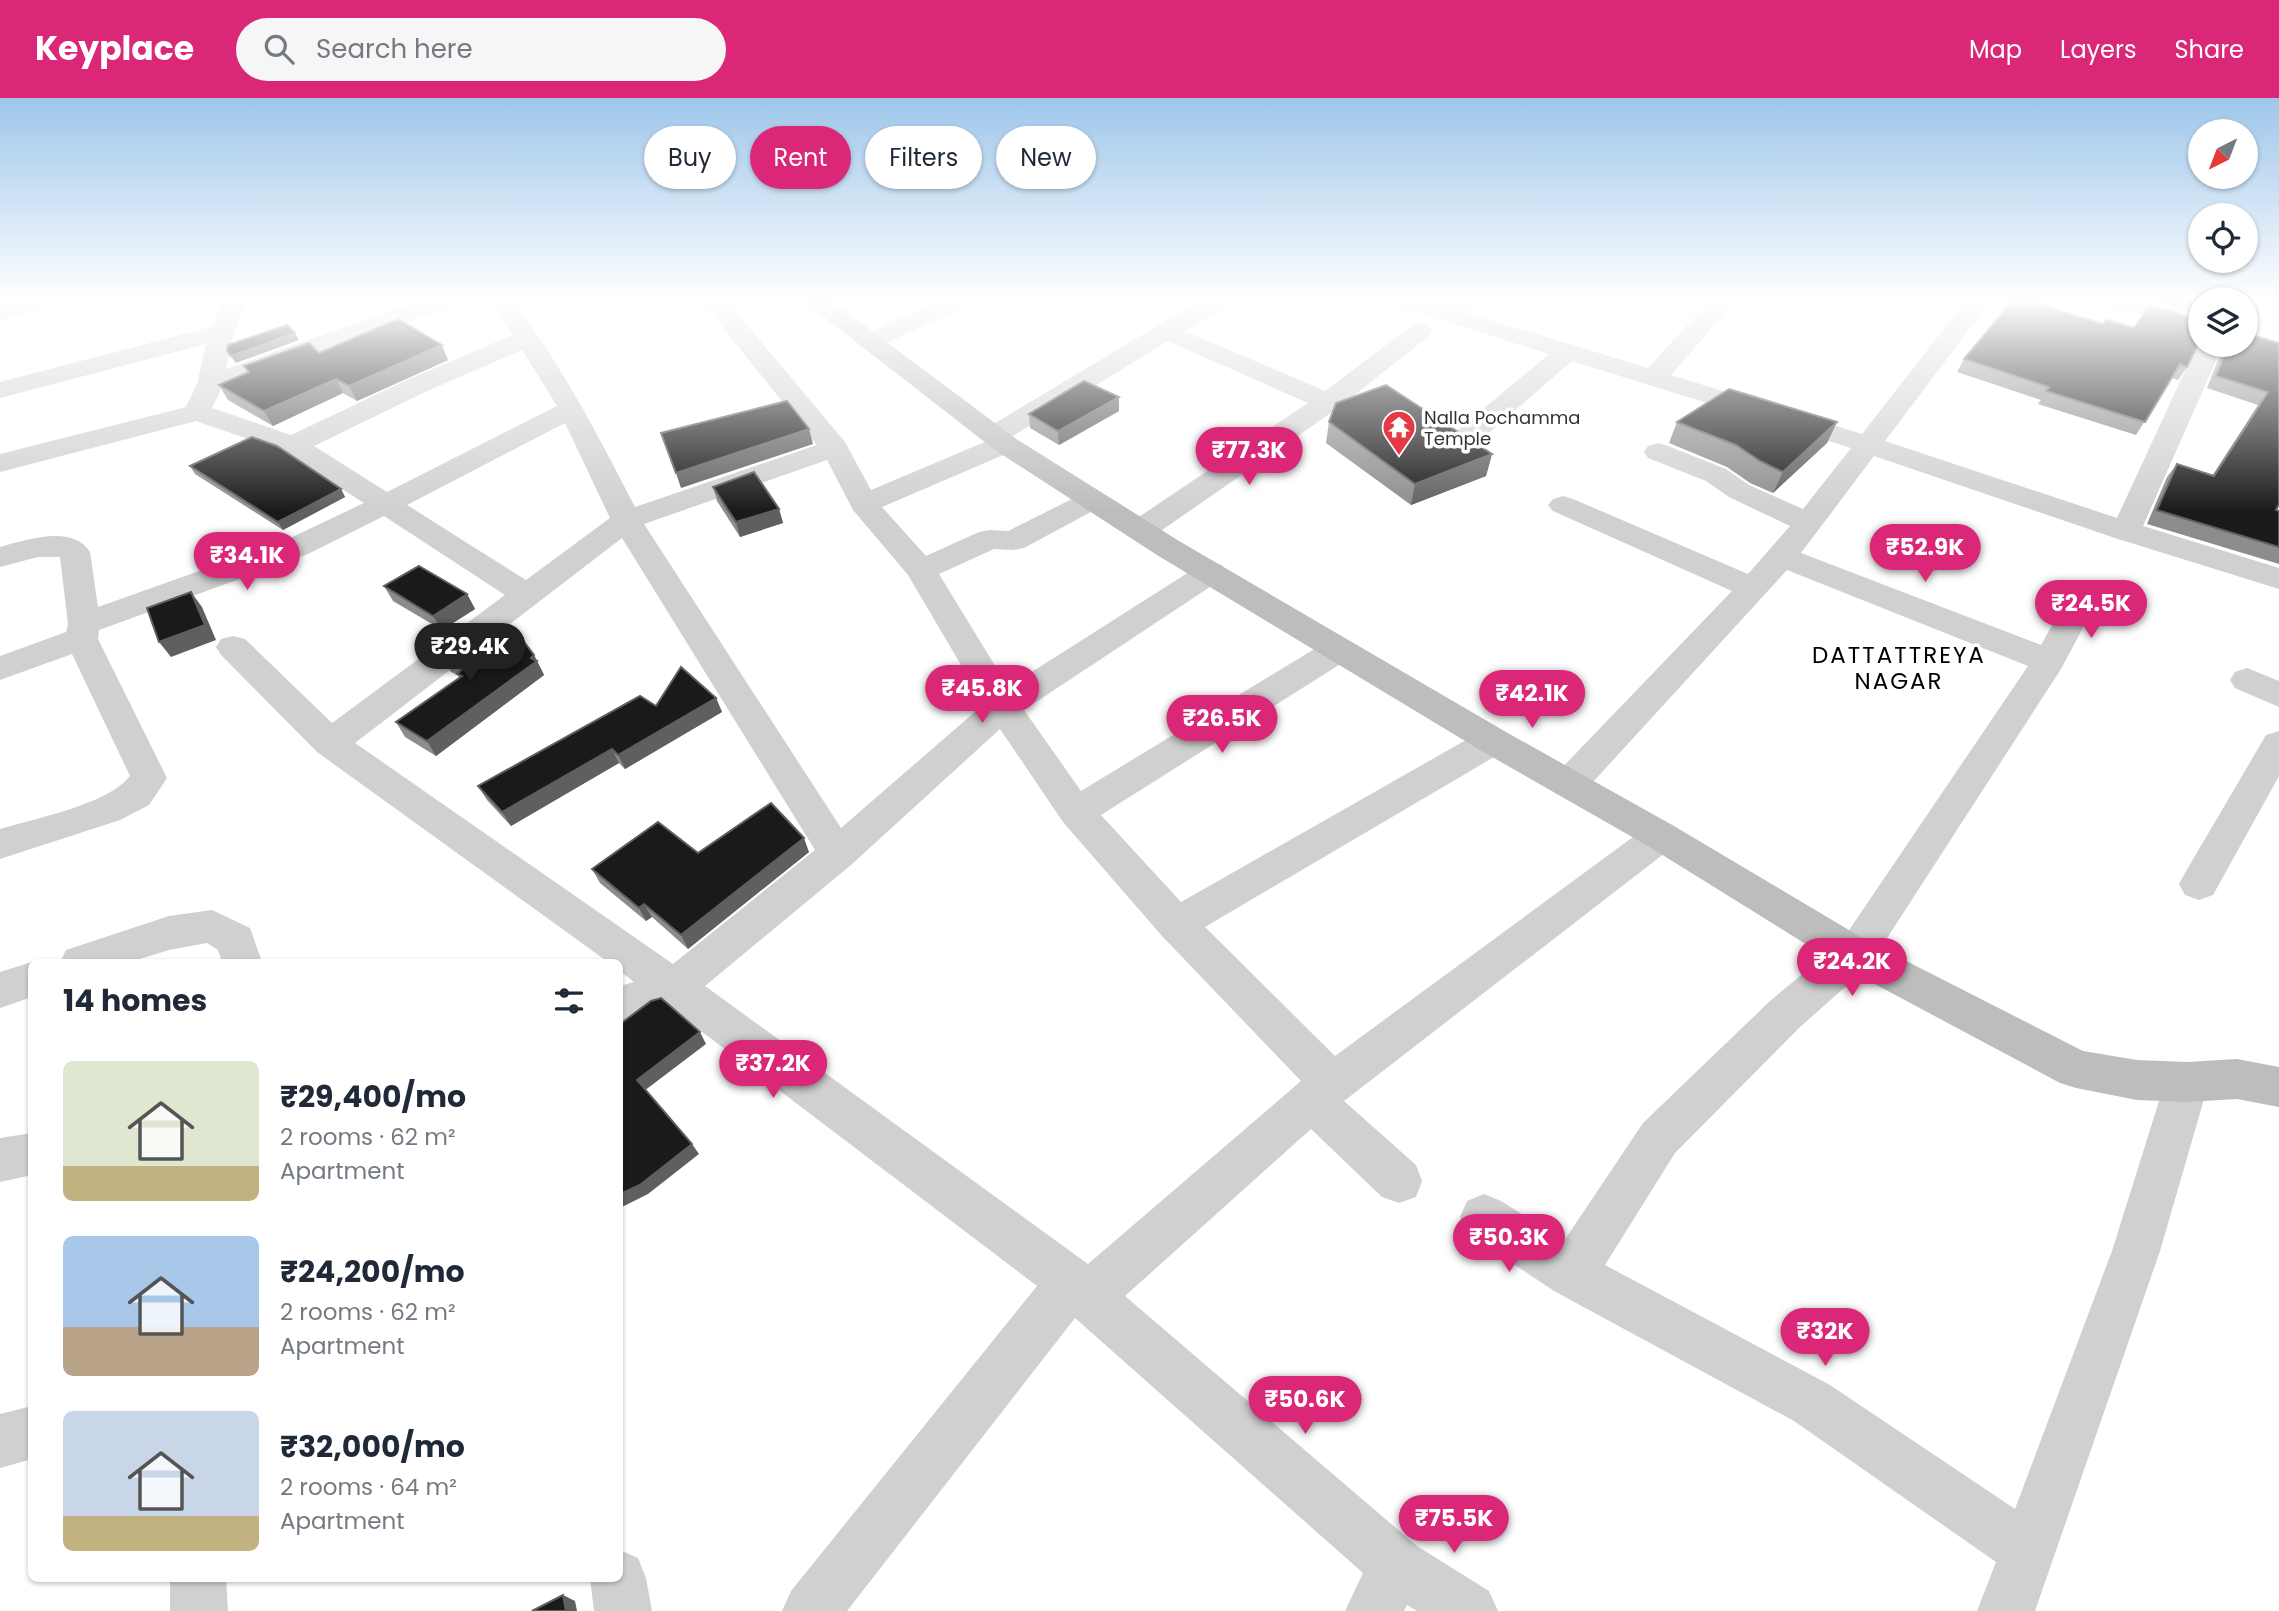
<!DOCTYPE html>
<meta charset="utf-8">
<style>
body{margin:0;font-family:Poppins,sans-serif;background:#f6f6f7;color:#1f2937;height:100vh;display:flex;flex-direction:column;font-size:26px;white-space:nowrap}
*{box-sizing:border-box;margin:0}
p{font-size:23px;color:#747a83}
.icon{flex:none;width:38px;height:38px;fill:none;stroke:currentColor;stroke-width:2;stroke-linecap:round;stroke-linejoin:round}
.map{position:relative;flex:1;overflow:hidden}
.details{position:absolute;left:28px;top:861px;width:595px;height:623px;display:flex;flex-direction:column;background:#fff;border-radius:10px;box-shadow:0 2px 5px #0004}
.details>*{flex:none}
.top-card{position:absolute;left:644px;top:28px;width:665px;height:63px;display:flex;gap:14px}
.needle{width:46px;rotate:222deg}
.fabs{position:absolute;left:2188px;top:21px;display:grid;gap:14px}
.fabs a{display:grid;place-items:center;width:70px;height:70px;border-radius:50%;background:#fff;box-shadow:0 2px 5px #0004;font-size:35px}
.price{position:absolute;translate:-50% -60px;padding:0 16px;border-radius:24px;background:#db2777;color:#fff;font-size:23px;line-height:46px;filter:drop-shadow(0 2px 4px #0008)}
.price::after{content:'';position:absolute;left:50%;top:42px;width:21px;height:16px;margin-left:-10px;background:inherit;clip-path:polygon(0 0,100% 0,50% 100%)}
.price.active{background:#222;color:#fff}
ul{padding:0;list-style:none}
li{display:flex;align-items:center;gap:21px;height:175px;padding:0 35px}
li span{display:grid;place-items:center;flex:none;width:196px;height:140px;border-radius:10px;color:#555}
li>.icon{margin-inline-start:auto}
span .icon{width:84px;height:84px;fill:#fffc;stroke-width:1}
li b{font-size:30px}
h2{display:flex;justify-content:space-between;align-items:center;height:84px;padding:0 35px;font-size:30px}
.chip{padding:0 24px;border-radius:32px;background:#fff;box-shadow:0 2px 5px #0004;font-size:24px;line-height:63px}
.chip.active{background:#db2777;color:#fff}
header{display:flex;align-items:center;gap:42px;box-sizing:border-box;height:98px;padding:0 35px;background:#db2777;color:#fff}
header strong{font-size:33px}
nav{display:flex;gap:38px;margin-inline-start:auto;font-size:24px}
.search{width:490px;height:63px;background:#f6f6f7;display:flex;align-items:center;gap:18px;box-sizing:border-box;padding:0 24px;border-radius:38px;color:#747a83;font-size:26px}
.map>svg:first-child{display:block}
</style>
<header>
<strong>Keyplace</strong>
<div class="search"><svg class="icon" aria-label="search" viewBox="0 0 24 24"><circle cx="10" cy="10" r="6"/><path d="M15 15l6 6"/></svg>Search here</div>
<nav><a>Map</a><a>Layers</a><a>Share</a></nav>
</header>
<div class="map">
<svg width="2279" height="1513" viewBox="0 0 2279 1513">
<rect width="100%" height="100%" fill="#fff"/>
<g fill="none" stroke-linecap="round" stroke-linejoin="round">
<g fill="#d0d0d0" fill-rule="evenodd">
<polygon points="19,201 57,201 54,206 0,222 0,207"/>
<path d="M 224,201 L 248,201 L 234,234 L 226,271 L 424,201 L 460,201 L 457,206 L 221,291 L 212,310 L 291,337 L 407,282 L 513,237 L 487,201 L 512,201 C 562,268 597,335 635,409 L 817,347 L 700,201 L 725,201 L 845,344 L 871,392 L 987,343 L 981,337 L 985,331 L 1202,201 L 1232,201 L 1229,206 L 1185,233 L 1325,293 L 1411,228 L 1420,225 L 1429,228 L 1433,233 L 1429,238 L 1338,310 L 1152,439 L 1141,441 L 1130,439 L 1126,432 L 1130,425 L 1308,305 L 1168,243 L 1011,339 L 1019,346 L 1015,352 L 882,409 L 926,458 L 979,434 L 990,432 L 1008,433 L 1082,396 L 1092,393 L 1102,396 L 1107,402 L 1102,408 L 1024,450 L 1013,452 L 994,451 L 939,476 L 1008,589 L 1200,467 L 1211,464 L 1222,467 L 1227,474 L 1222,481 L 1024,612 L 1081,693 L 1326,544 L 1338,541 L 1350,544 L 1355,552 L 1350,560 L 1101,717 L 1181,804 L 1480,634 L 1493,630 L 1506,634 L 1511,643 L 1506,652 L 1205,829 L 1335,958 L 1648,728 L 1661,723 L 1674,728 L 1680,738 L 1674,748 L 1344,1003 L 1416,1067 L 1422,1083 L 1416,1099 L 1399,1105 L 1382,1099 L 1311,1031 L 1125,1198 L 1417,1448 L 1489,1493 L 1498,1513 L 1417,1513 L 1407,1507 L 1404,1513 L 1345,1513 L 1363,1475 L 1075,1220 L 847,1513 L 782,1513 L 791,1493 L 1037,1188 L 668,908 L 620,924 L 620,888 L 634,884 L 620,873 L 620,864 L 608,864 L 317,654 L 221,557 L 216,549 L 221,541 L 233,538 L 245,541 L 332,625 L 505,497 L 384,418 L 308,456 L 99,532 L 98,541 L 167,680 L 149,707 L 120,722 L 0,761 L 0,731 C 36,720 107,707 130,678 L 72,556 L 0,582 L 0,558 L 66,534 L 68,526 L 60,459 L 38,459 L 0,469 L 0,449 C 26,442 72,426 90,454 L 98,509 L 286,442 L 364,405 L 283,353 L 196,323 L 0,374 L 0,356 L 186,309 L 197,286 L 206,246 L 0,300 L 0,284 L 211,229 ZM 522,252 L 557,308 L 387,394 L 314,348 L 425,294 ZM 565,325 L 610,420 L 526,482 L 407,407 ZM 827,362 L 853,412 L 908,477 L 984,606 L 841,730 L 644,426 ZM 622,440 L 815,752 L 673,866 L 355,645 ZM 1000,631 L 1063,724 L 1162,838 L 1301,983 L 1088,1166 L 705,888 L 851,767 Z"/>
<polygon points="941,201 973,201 970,206 878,249 869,252 860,249 856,244 860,239"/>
<polygon points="1388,201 1425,201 1445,208 1453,201 1471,201 1474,206 1467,215 1648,270 1711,201 1737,201 1671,277 1862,336 1967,201 1992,201 1885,343 2117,420 2197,247 2200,243 2200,247 2223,247 2143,428 2279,470 2279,491 2115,440 1874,358 1801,455 2041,547 2075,487 2086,484 2097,487 2102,494 2061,571 1869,868 1800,929 1675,1055 1605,1167 1830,1287 2015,1411 2112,1153 2165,984 2171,970 2187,964 2203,970 2209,984 2160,1153 2035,1513 1977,1513 1996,1464 1794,1323 1554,1193 1467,1135 1460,1119 1467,1103 1484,1096 1501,1103 1564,1143 1643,1025 1770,903 1841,844 2028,568 1787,472 1582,696 1569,700 1556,696 1551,686 1556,676 1732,493 1553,413 1548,407 1553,401 1563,398 1573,401 1748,476 1790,428 1729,399 1706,383 1648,360 1644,354 1648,348 1658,345 1668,348 1726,371 1749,387 1803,411 1851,350 1572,263 1477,345 1467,347 1457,345 1453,339 1457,333 1549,256 1391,206"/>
<polygon points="2099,201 2138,201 2200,219 2200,233 2102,206"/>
<polygon points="2247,570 2279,583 2279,609 2235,590 2230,582 2235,574"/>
<polygon points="2279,633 2279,678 2213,797 2199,802 2185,797 2179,786 2185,775 2266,637"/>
<polygon points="212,812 250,830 262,864 222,864 218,852 207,845 169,852 130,864 60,864 66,852 169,818"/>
<polygon points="32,864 35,864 32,864 32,899 0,910 0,874"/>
<polygon points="32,1035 32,1077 0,1084 0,1040"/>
<polygon points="32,1308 32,1361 0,1370 0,1316"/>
<polygon points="620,1452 638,1460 646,1480 652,1513 594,1513 590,1480 620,1480"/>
<polygon points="170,1480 226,1480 228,1513 170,1513"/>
</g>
<polygon fill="#bdbdbd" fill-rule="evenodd" points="801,201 829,201 1015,340 1179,443 1506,634 1674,728 1869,844 2083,953 2137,962 2187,964 2237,961 2279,969 2279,1009 2237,1001 2187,1004 2137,1002 2076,990 2060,985 1841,868 1648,748 1480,652 1157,457 995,352"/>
</g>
<g fill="#8c8c8c">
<polygon points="2154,201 2212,201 2200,201 2200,217 2153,203"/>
<polygon points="2103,226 2134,230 2187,269 2178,282 2172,280 2136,337 2038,306 2041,302 1957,274 1964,261"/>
<polygon points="2279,245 2276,412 2279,413 2279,466 2147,426 2167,379 2177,366 2212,378 2258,307 2207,290 2224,247"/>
<polygon points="319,255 448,262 357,303 343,295 273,328 228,302 219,287 248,275 244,268"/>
<polygon points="1119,313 1059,347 1030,330 1029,316"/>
<polygon points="1329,324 1492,356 1486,378 1411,407 1326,345"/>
<polygon points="1677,324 1837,324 1827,345 1773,395 1750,385 1727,369 1669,345"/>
<polygon points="190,368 341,391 345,399 283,432 195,376"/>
<polygon points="713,389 779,411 783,425 740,439 717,403"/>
<polygon points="384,488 467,496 475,511 442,532 393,503"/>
<polygon points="534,557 544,577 436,658 405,639 396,624 459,580 458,577 451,574 443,560"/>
<polygon points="716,600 722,614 625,671 619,665 511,728 487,702 478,688 656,608"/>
<polygon points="809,754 688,851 652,819 646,823 600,785 592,771 698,755"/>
</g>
<g fill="#5f5f5f">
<polygon points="295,235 299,242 236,265 231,258"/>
<polygon points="442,247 448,262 357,303 349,288"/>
<polygon points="336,281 343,295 273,328 264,313"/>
<polygon points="1119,299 1119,313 1059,347 1058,333"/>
<polygon points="1837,324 1827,345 1773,395 1783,374"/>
<polygon points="809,331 813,346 681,390 676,375"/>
<polygon points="1492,356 1486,378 1411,407 1415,386"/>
<polygon points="341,391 345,399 283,432 278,424"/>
<polygon points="779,411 783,425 740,439 736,424"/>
<polygon points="191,494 202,509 216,542 171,559 159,544"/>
<polygon points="467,496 475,511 442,532 433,518"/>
<polygon points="534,557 544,577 436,658 427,643"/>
<polygon points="716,600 722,614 625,671 618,657"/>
<polygon points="612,651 619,665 511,728 502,714"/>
<polygon points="804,740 809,754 688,851 681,837"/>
<polygon points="644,806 652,819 646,823 639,810"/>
<polygon points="700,934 706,946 644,993 637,982"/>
<polygon points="692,1046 699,1056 648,1096 620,1110 620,1096"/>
<polygon points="563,1497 575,1503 577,1513 566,1513"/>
</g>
<g fill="#1a1a1a" stroke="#5f5f5f" stroke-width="2">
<polygon points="2014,201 2022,201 2103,226 2106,222 2134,230 2150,207 2200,222 2200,243 2187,269 2180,266 2145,324 2046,293 2049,289 1964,261"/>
<polygon points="398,221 442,247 349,288 336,281 264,313 219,287 249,274 244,268 309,245 319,255"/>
<polygon points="287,227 295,235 231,258 227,253 228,247"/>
<polygon points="2245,235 2279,245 2279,406 2276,412 2279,413 2279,449 2157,412 2177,366 2214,378 2268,294 2216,278 2228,247 2245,247"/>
<polygon points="1084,283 1119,299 1058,333 1029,316"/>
<polygon points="1386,287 1492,356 1415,386 1329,324 1336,305"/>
<polygon points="1729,291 1837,324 1783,374 1760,363 1736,347 1677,324"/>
<polygon points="787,303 809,331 676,375 661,335"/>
<polygon points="252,339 277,348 341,391 278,424 190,368"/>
<polygon points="754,374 779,411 736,424 713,389"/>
<polygon points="419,468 467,496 433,518 384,488"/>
<polygon points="191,494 205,527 159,544 147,510"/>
<polygon points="478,534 506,548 520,539 534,557 531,560 537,563 427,643 396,624 462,578 457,576 464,570 443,560"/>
<polygon points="681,569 716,600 618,657 612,651 502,714 478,688 640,598 656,608"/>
<polygon points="771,705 804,740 681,837 644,806 639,810 592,771 658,724 698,755"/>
<polygon points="661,900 700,934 637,982 692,1046 640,1087 620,1096 620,926 651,903"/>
<polygon points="563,1497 566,1513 532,1513"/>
</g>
<linearGradient id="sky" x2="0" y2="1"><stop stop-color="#9ec6ea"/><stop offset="0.49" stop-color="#fff"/><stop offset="1" stop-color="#fff" stop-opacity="0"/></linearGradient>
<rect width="2279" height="413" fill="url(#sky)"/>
<defs>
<symbol id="temple-pin" viewBox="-11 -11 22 30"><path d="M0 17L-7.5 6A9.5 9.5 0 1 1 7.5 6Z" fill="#e63946" stroke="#fff"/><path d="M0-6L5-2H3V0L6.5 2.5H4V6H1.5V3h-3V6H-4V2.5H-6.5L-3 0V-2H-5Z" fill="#fff"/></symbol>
</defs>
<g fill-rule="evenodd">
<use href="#temple-pin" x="1380" y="310" width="38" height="52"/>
</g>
<g text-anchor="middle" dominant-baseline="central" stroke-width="7" stroke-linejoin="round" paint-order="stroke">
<g font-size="18" fill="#333" stroke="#fff" text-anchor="start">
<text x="1424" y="319">Nalla Pochamma<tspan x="1424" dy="21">Temple</tspan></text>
</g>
<g font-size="23" letter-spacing="2" fill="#000" stroke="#fff">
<text x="1899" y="557">DATTATTREYA<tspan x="1899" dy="26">NAGAR</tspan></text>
</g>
</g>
</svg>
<div class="fabs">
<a><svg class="needle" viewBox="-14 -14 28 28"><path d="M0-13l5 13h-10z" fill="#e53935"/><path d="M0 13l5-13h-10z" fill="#747a83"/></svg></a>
<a><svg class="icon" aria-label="locate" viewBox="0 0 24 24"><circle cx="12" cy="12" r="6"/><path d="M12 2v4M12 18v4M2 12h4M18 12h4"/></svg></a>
<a><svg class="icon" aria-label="layers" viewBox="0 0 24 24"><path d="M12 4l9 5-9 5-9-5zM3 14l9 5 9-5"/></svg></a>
</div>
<b class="price" style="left:1249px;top:389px">₹77.3K</b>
<b class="price" style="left:1925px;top:486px">₹52.9K</b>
<b class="price" style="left:247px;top:494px">₹34.1K</b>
<b class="price" style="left:2091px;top:542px">₹24.5K</b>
<b class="price active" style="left:470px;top:585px">₹29.4K</b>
<b class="price" style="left:982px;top:627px">₹45.8K</b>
<b class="price" style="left:1532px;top:632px">₹42.1K</b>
<b class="price" style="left:1222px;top:657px">₹26.5K</b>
<b class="price" style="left:1852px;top:900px">₹24.2K</b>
<b class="price" style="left:773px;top:1002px">₹37.2K</b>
<b class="price" style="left:1509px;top:1176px">₹50.3K</b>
<b class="price" style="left:1825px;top:1270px">₹32K</b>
<b class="price" style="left:1305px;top:1338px">₹50.6K</b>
<b class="price" style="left:1454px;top:1457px">₹75.5K</b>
<div class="top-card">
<a class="chip">Buy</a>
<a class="chip active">Rent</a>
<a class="chip">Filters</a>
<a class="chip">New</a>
</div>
<section class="details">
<h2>14 homes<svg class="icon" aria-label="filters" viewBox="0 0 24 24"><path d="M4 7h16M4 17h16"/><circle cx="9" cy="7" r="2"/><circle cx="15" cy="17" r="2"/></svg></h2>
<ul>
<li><span style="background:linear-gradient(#dfe7d0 75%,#c2b280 0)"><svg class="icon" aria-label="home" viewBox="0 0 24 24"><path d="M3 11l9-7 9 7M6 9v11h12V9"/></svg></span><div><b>₹29,400/mo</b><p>2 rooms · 62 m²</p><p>Apartment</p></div></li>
<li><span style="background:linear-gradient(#a9c7e8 65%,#b9a48a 0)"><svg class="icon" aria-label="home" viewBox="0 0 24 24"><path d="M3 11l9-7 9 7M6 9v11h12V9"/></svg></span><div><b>₹24,200/mo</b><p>2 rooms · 62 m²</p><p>Apartment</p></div></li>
<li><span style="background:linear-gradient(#c9d6e8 75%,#c2b280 0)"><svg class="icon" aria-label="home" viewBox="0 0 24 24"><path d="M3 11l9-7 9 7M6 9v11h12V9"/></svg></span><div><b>₹32,000/mo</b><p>2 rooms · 64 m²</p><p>Apartment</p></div></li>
</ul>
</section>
</div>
